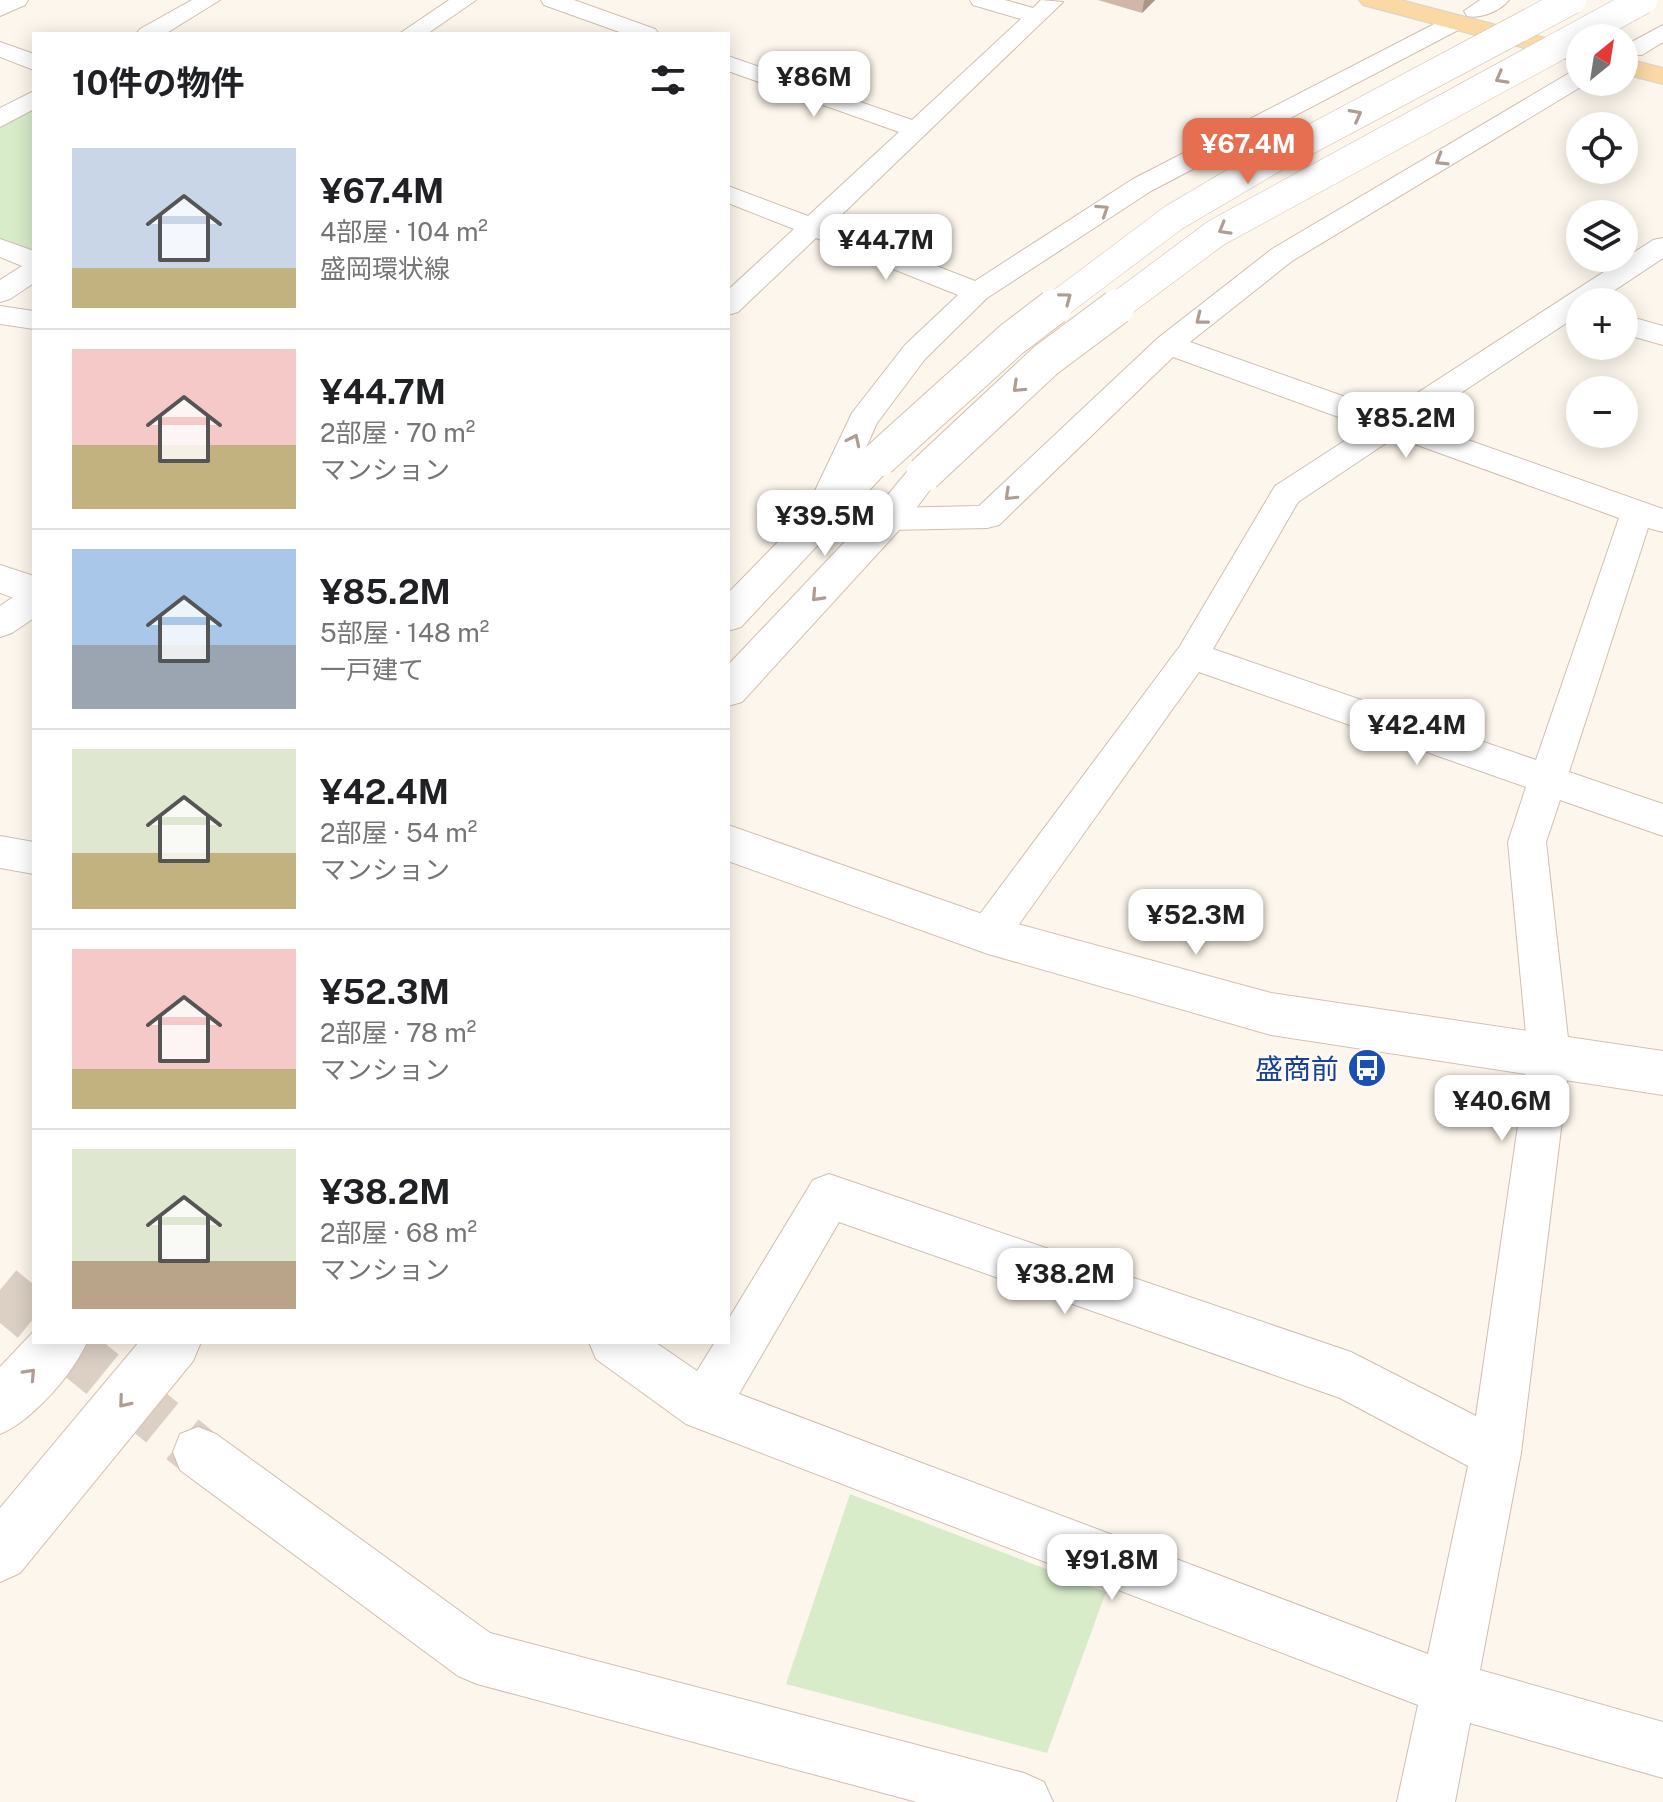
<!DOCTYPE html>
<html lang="ja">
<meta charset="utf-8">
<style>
body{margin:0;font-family:"Public Sans","Noto Sans JP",sans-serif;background:#f2f2f2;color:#202124;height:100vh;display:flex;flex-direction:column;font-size:30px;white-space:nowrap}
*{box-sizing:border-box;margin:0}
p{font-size:26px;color:#757577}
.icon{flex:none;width:44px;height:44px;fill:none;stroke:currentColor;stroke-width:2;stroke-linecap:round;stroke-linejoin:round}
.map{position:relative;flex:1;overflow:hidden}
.sheet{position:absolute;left:32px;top:32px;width:698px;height:1312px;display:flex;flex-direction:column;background:#fff;border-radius:0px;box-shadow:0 4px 20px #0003}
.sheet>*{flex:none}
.needle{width:52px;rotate:30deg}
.buttons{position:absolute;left:1566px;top:24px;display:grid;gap:16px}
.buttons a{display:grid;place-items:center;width:72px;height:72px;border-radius:50%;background:#fff;box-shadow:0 4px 20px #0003;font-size:40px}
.price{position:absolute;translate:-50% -68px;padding:0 18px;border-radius:16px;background:#fff;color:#222;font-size:26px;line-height:52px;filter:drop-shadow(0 2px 4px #0008)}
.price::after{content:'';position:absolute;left:50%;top:48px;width:24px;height:18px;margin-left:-12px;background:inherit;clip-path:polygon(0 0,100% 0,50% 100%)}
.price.on{background:#e76f51;color:#fff}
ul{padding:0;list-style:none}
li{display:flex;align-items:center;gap:24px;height:200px;padding:0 40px}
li+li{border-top:2px solid #e0e0e0}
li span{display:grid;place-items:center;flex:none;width:224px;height:160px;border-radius:0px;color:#555}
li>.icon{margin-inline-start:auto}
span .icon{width:96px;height:96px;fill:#fffc;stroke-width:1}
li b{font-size:34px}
h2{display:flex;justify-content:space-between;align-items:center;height:96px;padding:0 40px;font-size:34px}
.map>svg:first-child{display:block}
</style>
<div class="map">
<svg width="1663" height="1802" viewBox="0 0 1663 1802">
<rect width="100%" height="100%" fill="#fdf6ec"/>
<g fill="#d8ecc9">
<polygon points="34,109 34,253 0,240 0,128"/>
<polygon points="850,1494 1106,1592 1047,1753 786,1684"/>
</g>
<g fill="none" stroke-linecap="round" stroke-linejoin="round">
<g stroke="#dcd0c4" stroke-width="51" stroke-dasharray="51 26" stroke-linecap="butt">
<polyline points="0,1290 34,1318"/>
<polyline points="63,1342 198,1452"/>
</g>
<defs>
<g id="street">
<polygon points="0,0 28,0 25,5 0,16"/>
<polygon points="192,0 220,0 165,34 136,34 140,29"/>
<polygon points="449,0 476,0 427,34 399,34"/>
<polygon points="541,0 574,0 655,29 659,34 625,34 544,5"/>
<polygon points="970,0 1005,0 1033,8 1041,0 1063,2 831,225 975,281 1133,179 1446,18 1462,18 1466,23 1462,28 1151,191 987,298 925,359 877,423 844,497 843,512 839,520 827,523 815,520 811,512 812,497 852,413 905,345 958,295 816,238 738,312 728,315 728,290 794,229 728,203 728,186 808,216 899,132 728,71 728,56 912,120 1021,19 973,5"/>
<path d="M 1480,0 L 1509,0 C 1500,11 1481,19 1467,16 L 1464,11 Z"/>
<polygon points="1663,25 1663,42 1642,55 1626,55 1626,45"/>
<polygon points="0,42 34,54 34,70 0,57"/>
<path d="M 1580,70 L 1580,82 L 1589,82 L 1292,261 L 1190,342 L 1388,412 L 1653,240 L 1663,238 L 1663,258 L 1597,302 L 1580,302 L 1580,314 L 1417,422 L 1663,509 L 1663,532 L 1648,528 L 1569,772 L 1663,804 L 1663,836 L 1560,800 L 1546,842 L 1570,1056 L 1521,1453 L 1480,1670 L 1663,1722 L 1663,1778 L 1470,1723 L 1455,1802 L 1397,1802 L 1418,1705 L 686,1424 L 596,1359 L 589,1342 L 655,1342 L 697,1371 L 715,1342 L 728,1342 L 728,1320 L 813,1180 L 829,1174 L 1351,1352 L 1476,1416 L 1528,1056 L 1508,842 L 1526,787 L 1199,672 L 1002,948 L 988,953 L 974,948 L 968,935 L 974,922 L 1180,646 L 1275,486 L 1366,427 L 1173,357 L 999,525 L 987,528 L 888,530 L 876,527 L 872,519 L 876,511 L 888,508 L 979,506 L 1158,338 L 1272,249 L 1571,72 ZM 1395,437 L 1619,518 L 1536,760 L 1213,649 L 1298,502 ZM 839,1222 L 1340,1398 L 1468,1466 L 1428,1654 L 739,1394 Z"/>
<polygon points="34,91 34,109 0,127 0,108"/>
<polygon points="0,239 34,251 34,283 10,299 0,302 0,280 22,266 0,257"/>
<polygon points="0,306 34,311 34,329 0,324"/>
<polygon points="1624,315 1663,326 1663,345 1624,334"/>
<polygon points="34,587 34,618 12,633 0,637 0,606 22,591"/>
<polygon points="0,836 34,842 34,874 0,868"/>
<polygon points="198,1427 216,1434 490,1633 1024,1773 1044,1782 1053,1802 917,1802 477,1684 458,1676 180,1470 173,1452 180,1434"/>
</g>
<g id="secondary">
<polygon points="879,447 891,451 896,459 891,467 741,627 728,631 728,593 867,451"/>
<polygon points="924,462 936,466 942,474 901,528 742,702 728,706 728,665 875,510 912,466"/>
<polygon points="0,565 34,576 34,605 0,593"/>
<polygon points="728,825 988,916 1271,993 1663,1051 1663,1095 1271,1035 988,954 728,861"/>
<path d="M 34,1331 L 34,1342 L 87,1342 C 73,1374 32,1421 0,1434 L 0,1367 Z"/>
<polygon points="139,1342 201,1342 193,1361 20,1573 0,1582 0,1508"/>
</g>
<g id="primary">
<polygon points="1359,0 1401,0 1580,47 1580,63 1363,5"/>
<polygon points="1624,58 1663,68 1663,84 1624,74"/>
</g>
</defs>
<use href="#street" stroke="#d1beb0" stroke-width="2"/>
<use href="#secondary" stroke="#d6c0b0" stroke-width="2"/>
<use href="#primary" stroke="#dad1cd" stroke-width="2"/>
<use href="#street" fill="#fff" fill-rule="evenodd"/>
<use href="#secondary" fill="#fff" fill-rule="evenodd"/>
<use href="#primary" fill="#fbd9a5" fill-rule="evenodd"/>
<defs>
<g id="secondary-bridge-far1">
<polyline points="1052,309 1173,218 1266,163 1572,0"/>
<polyline points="1114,309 1216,233 1643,0"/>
</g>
<g id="secondary-bridge">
<polyline points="879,459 1012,339 1054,307"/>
<polyline points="924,474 1046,360 1117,307"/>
</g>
</defs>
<use href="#secondary-bridge-far1" stroke="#d6c0b0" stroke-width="29" stroke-linecap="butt"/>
<use href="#secondary-bridge" stroke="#d6c0b0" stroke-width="37" stroke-linecap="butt"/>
<use href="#secondary-bridge-far1" stroke="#fff" stroke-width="28"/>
<use href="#secondary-bridge" stroke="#fff" stroke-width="35"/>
</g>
<polygon fill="#d1b7a8" points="1098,0 1155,0 1142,13"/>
<polygon fill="#aa9588" points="1145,0 1155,0 1142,13 1144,1"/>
<defs><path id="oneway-chevron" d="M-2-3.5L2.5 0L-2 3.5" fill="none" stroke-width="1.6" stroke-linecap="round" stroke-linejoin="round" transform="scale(2)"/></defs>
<g stroke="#af9d94">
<use href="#oneway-chevron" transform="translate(1501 78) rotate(151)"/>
<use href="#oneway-chevron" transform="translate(1356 115) rotate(-28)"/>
<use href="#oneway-chevron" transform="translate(1441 160) rotate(149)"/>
<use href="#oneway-chevron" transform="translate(1103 210) rotate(-33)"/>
<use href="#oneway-chevron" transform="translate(1224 229) rotate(150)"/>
<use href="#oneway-chevron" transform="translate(1066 298) rotate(-37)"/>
<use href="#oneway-chevron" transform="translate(1201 319) rotate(142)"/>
<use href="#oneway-chevron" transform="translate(1018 387) rotate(137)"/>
<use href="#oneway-chevron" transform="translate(854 440) rotate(-65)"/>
<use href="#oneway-chevron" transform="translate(1010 495) rotate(136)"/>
<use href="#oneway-chevron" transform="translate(817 596) rotate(133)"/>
<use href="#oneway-chevron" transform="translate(30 1374) rotate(-47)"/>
<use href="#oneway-chevron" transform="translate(124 1402) rotate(130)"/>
</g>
<defs>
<symbol id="bus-disc" viewBox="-11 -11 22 22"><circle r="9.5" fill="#1a4fb4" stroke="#fffaf3"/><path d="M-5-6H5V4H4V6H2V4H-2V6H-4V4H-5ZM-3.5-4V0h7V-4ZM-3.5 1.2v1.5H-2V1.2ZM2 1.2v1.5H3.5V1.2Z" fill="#fff"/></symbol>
</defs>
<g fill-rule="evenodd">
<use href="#bus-disc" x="1345" y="1046" width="44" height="44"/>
</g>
<g text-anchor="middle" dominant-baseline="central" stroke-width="6" stroke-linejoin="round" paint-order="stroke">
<g font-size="28" fill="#164399" stroke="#fffaf3" text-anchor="end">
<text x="1339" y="1068">盛商前</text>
</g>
</g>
</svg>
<div class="buttons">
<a><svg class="needle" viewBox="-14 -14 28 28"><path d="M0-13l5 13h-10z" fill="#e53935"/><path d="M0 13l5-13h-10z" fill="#757577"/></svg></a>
<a><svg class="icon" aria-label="locate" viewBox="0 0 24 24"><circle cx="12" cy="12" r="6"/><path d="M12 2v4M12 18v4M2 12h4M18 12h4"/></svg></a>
<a><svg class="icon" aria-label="layers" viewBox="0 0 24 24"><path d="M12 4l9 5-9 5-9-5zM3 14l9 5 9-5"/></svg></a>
<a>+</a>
<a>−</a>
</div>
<b class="price" style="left:814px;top:119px">¥86M</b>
<b class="price on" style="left:1248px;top:186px">¥67.4M</b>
<b class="price" style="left:886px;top:282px">¥44.7M</b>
<b class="price" style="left:1406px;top:460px">¥85.2M</b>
<b class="price" style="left:825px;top:558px">¥39.5M</b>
<b class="price" style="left:1417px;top:767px">¥42.4M</b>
<b class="price" style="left:1196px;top:957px">¥52.3M</b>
<b class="price" style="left:1502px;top:1143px">¥40.6M</b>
<b class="price" style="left:1065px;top:1316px">¥38.2M</b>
<b class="price" style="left:1112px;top:1602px">¥91.8M</b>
<section class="sheet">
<h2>10件の物件<svg class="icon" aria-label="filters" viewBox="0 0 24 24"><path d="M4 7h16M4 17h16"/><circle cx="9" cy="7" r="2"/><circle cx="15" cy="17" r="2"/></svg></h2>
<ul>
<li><span style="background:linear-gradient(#c9d6e8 75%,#c2b280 0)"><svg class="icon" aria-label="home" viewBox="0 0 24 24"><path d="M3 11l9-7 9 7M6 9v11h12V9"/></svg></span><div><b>¥67.4M</b><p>4部屋 · 104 m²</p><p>盛岡環状線</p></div></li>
<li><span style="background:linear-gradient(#f6c9c9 60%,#c2b280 0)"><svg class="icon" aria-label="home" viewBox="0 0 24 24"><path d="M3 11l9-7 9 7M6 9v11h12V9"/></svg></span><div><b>¥44.7M</b><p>2部屋 · 70 m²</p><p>マンション</p></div></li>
<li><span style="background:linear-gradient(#a9c7e8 60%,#9aa5b1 0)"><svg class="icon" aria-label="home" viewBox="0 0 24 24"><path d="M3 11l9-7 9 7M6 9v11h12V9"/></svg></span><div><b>¥85.2M</b><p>5部屋 · 148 m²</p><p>一戸建て</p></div></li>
<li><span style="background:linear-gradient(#dfe7d0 65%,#c2b280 0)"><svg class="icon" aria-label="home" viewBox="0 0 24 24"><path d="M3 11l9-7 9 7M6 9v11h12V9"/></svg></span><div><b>¥42.4M</b><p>2部屋 · 54 m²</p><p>マンション</p></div></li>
<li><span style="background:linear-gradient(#f6c9c9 75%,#c2b280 0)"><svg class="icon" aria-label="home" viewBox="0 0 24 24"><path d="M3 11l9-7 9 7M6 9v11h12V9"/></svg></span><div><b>¥52.3M</b><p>2部屋 · 78 m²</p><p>マンション</p></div></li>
<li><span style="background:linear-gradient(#dfe7d0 70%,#b9a48a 0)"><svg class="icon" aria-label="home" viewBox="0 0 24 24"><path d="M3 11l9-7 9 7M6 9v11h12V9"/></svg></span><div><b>¥38.2M</b><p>2部屋 · 68 m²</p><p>マンション</p></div></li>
</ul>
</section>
</div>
